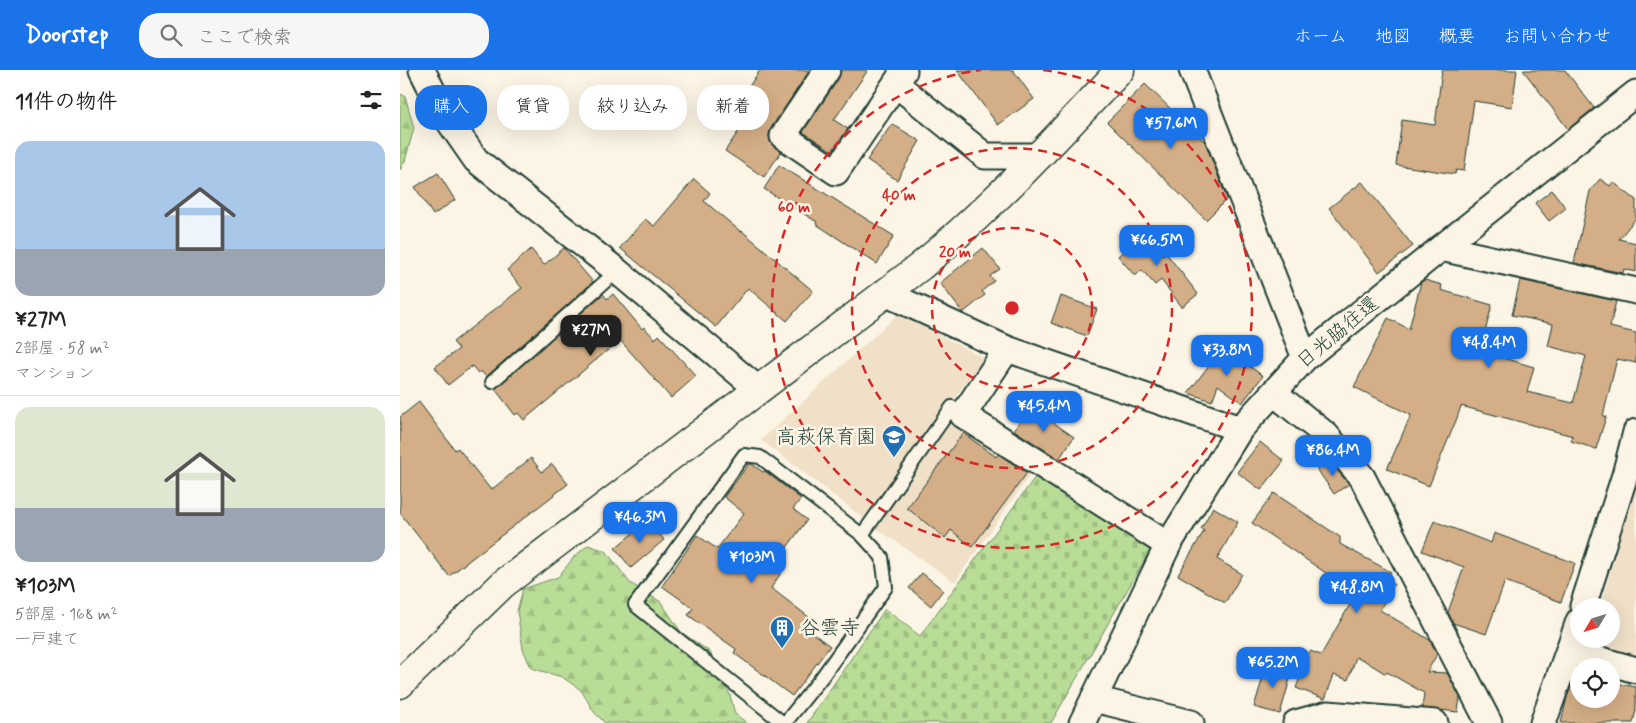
<!DOCTYPE html>
<html lang="ja">
<meta charset="utf-8">
<style>
body{margin:0;font-family:Mynerve,"Klee One",sans-serif;background:#f6f6f6;color:#222;height:100vh;display:flex;flex-direction:column;font-size:19px;white-space:nowrap}
*{box-sizing:border-box;margin:0}
p{font-size:16px;color:#767676}
.icon{flex:none;width:28px;height:28px;fill:none;stroke:currentColor;stroke-width:2;stroke-linecap:round;stroke-linejoin:round}
.map{position:relative;flex:1;overflow:hidden}
.panel{display:flex;flex-direction:column;background:#fff;width:400px}
.panel>*{flex:none}
.top-card{position:absolute;left:15px;top:15px;width:475px;height:45px;display:flex;gap:10px}
.needle{width:32px;rotate:232deg}
.fabs{position:absolute;left:1170px;top:528px;display:grid;gap:10px}
.fabs a{display:grid;place-items:center;width:50px;height:50px;border-radius:50%;background:#fff;box-shadow:0 5px 20px #0002;font-size:25px}
.price{position:absolute;translate:-50% -42px;padding:0 11px;border-radius:10px;background:#1a73e8;color:#fff;font-size:16px;line-height:32px;filter:drop-shadow(0 1px 2px #0008)}
.price::after{content:'';position:absolute;left:50%;top:30px;width:15px;height:11px;margin-left:-8px;background:inherit;clip-path:polygon(0 0,100% 0,50% 100%)}
.price.active{background:#222;color:#fff}
ul{padding:0;list-style:none}
li{display:grid;align-content:center;gap:10px;height:265px;padding:0 15px}
li+li{border-top:1px solid #e0e0e0}
li span{display:grid;place-items:center;height:155px;border-radius:15px;color:#555}
li>.icon{margin-inline-start:auto}
span .icon{width:90px;height:90px;fill:#fffc;stroke-width:1}
li b{font-size:21px}
h2{display:flex;justify-content:space-between;align-items:center;height:60px;padding:0 15px;font-size:21px}
.chip{padding:0 18px;border-radius:20px;background:#fff;box-shadow:0 5px 20px #0002;font-size:18px;line-height:45px}
.chip.active{background:#1a73e8;color:#fff}
header{display:flex;align-items:center;gap:30px;box-sizing:border-box;height:70px;padding:0 25px;background:#1a73e8;color:#fff}
header strong{font-size:24px}
nav{display:flex;gap:28px;margin-inline-start:auto;font-size:18px}
.search{width:350px;height:45px;background:#f6f6f6;display:flex;align-items:center;gap:12px;box-sizing:border-box;padding:0 18px;border-radius:20px;color:#767676;font-size:19px}
main{display:flex;flex:1;min-height:0}
.map>svg:first-child{display:block}
</style>
<header>
<strong>Doorstep</strong>
<div class="search"><svg class="icon" aria-label="search" viewBox="0 0 24 24"><circle cx="10" cy="10" r="6"/><path d="M15 15l6 6"/></svg>ここで検索</div>
<nav><a>ホーム</a><a>地図</a><a>概要</a><a>お問い合わせ</a></nav>
</header>
<main>
<section class="panel">
<h2>11件の物件<svg class="icon" aria-label="filters" viewBox="0 0 24 24"><path d="M4 7h16M4 17h16"/><circle cx="9" cy="7" r="2"/><circle cx="15" cy="17" r="2"/></svg></h2>
<ul>
<li><span style="background:linear-gradient(#a9c7e8 70%,#9aa5b1 0)"><svg class="icon" aria-label="home" viewBox="0 0 24 24"><path d="M3 11l9-7 9 7M6 9v11h12V9"/></svg></span><div><b>¥27M</b><p>2部屋 · 58 m²</p><p>マンション</p></div></li>
<li><span style="background:linear-gradient(#dfe7d0 65%,#9aa5b1 0)"><svg class="icon" aria-label="home" viewBox="0 0 24 24"><path d="M3 11l9-7 9 7M6 9v11h12V9"/></svg></span><div><b>¥103M</b><p>5部屋 · 168 m²</p><p>一戸建て</p></div></li>
</ul>
</section>
<div class="map">
<svg width="1236" height="653" viewBox="0 0 1236 653">
<defs>
<pattern id="forest-firs" width="22" height="20" patternUnits="userSpaceOnUse" patternTransform="scale(1.25)"><rect width="22" height="20" fill="#b9dc96"/><path d="M5 1l3.5 6h-7zM16 11l3.5 6h-7z" fill="#9fbe82"/></pattern>
<pattern id="cemetery-stones" width="16" height="16" patternUnits="userSpaceOnUse" patternTransform="scale(1.25)"><rect width="16" height="16" fill="#b9dc96"/><path d="M2 7V4a2 2 0 0 1 4 0v3zM10 15v-3a2 2 0 0 1 4 0v3z" fill="#9fbe82"/></pattern>
</defs>
<rect width="100%" height="100%" fill="#fcf5e5"/>
<filter id="ink" filterUnits="userSpaceOnUse"><feTurbulence type="fractalNoise" baseFrequency=".02" numOctaves="2"/><feDisplacementMap in="SourceGraphic" scale="10" xChannelSelector="R" yChannelSelector="G"/><feConvolveMatrix kernelMatrix="1 2 1 2 8 2 1 2 1" color-interpolation-filters="sRGB"/></filter>
<g filter="url(#ink)">
<g fill="#f0e0c8">
<polygon points="498,244 584,288 542,345 629,406 555,512 483,463 361,370"/>
<polygon points="1236,415 1236,591 1193,577 1192,569 1211,569 1211,536 1200,536"/>
</g>
<g fill="url(#forest-firs)" stroke="#6c8c65">
<polygon points="0,24 5,26 14,58 5,91 0,100"/>
<polygon points="188,475 206,481 230,513 261,532 281,562 310,582 330,625 335,644 347,653 205,653 194,642 181,620 162,607 131,598 123,579 117,541 123,519 158,507 174,487"/>
</g>
<polygon fill="url(#cemetery-stones)" stroke="#6c8c65" points="638,403 752,477 651,653 407,653 485,539 520,566"/>
<g fill="#d4ae86" stroke="#1f3d34">
<polygon points="360,0 410,0 371,58 369,65 370,72 381,82 364,107 325,81 345,52 334,46 351,19 348,18"/>
<polygon points="441,0 468,0 434,50 448,59 432,81 403,62 439,8"/>
<polygon points="557,0 613,0 634,29 598,55"/>
<polygon points="1042,0 1117,0 1112,37 1074,31 1064,101 1056,100 1055,104 996,95 1002,50 1035,55"/>
<polygon points="1123,0 1165,0 1194,38 1168,59"/>
<polygon points="745,14 805,72 827,129 806,150 707,52"/>
<polygon points="492,54 520,71 497,110 467,90"/>
<polygon points="379,95 494,166 477,194 416,154 417,152 364,119"/>
<polygon points="38,103 55,130 33,145 15,117"/>
<polygon points="294,109 310,123 304,131 341,162 342,161 413,221 387,251 348,218 316,257 220,178 245,149 254,156"/>
<polygon points="1200,109 1210,116 1213,112 1236,130 1236,148 1219,169 1236,173 1236,202 1224,199 1223,203 1174,193 1190,121"/>
<polygon points="962,112 1013,176 979,202 929,138"/>
<polygon points="1152,120 1166,138 1149,151 1135,133"/>
<polygon points="748,160 798,224 782,237 761,210 755,215 742,200 735,206 718,186"/>
<polygon points="164,178 193,212 86,307 81,301 78,303 72,296 48,315 35,297 59,279 53,272 122,218 107,200 131,179 144,195"/>
<polygon points="583,178 600,199 590,206 594,211 582,221 585,225 563,243 540,213"/>
<polygon points="1025,210 1042,215 1041,220 1092,235 1080,281 1134,297 1127,322 1173,333 1186,286 1148,276 1153,254 1112,245 1120,210 1216,231 1210,257 1236,263 1236,293 1217,289 1203,346 1206,347 1196,379 1171,371 1173,366 1061,336 1057,348 1029,416 987,399 1011,345 954,317 988,248 1009,259 1021,212"/>
<polygon points="203,224 207,229 213,224 242,259 244,257 255,269 259,265 296,306 271,328 220,270 124,350 118,343 115,345 95,319"/>
<polygon points="661,226 697,239 687,266 651,253"/>
<polygon points="829,269 832,271 828,285 830,282 863,306 842,333 818,315 812,331 788,323"/>
<polygon points="19,332 55,380 58,378 91,420 131,388 142,402 152,394 168,414 49,506 0,443 0,347"/>
<polygon points="630,336 674,367 659,389 614,360"/>
<polygon points="563,363 596,387 598,384 627,403 572,477 551,460 545,468 507,438"/>
<polygon points="860,372 884,391 861,420 837,402"/>
<polygon points="929,391 949,414 934,424 917,399"/>
<polygon points="349,394 352,394 363,402 365,401 401,429 393,439 407,450 377,491 385,497 371,518 418,554 411,562 430,576 392,626 334,583 336,579 288,545 293,538 262,516 297,465 317,479 344,443 324,427"/>
<polygon points="874,423 940,467 940,474 991,502 987,510 994,514 980,540 1030,570 1037,584 1027,602 1047,603 1060,627 1058,642 1022,638 1024,623 987,602 986,604 962,589 961,590 956,587 948,610 934,605 925,629 896,618 910,581 921,585 952,531 947,528 951,520 852,453"/>
<polygon points="813,437 838,452 817,489 842,504 825,533 778,505 804,461 801,459"/>
<polygon points="249,450 264,470 231,498 215,478"/>
<polygon points="1034,451 1091,473 1094,463 1175,493 1161,532 1105,511 1086,564 1053,553 1048,542 1064,497 1022,481"/>
<polygon points="522,503 543,520 531,536 509,518"/>
<polygon points="867,594 892,602 880,644 854,637"/>
<polygon points="1173,612 1179,613 1179,629 1211,629 1211,620 1214,621 1215,613 1236,617 1236,640 1233,653 1161,653 1167,627"/>
</g>
<g fill="none" stroke-linecap="round" stroke-linejoin="round">
<defs>
<g id="service">
<polyline points="92,312 217,201"/>
<polyline points="462,465 552,337 563,345"/>
<polyline points="383,653 235,535 344,385 360,387 462,465 482,487 486,517 422,607 385,653"/>
</g>
<g id="minor">
<polyline points="22,0 44,44 76,90 217,201 359,320"/>
<polyline points="427,0 383,66 436,102 504,1 501,0"/>
<polyline points="792,0 905,288"/>
<polyline points="496,14 585,86 640,86"/>
<polyline points="1041,178 1236,221"/>
<polyline points="485,223 607,279 840,359"/>
<polyline points="607,279 563,345 768,475"/>
<polyline points="874,323 926,365 962,407 1089,653"/>
<polyline points="1183,536 1225,405 1236,362"/>
<polyline points="1169,581 1236,600"/>
<polyline points="694,629 791,653"/>
<polyline points="682,653 768,475 840,359 905,288 1041,178 1236,23"/>
<polyline points="896,653 928,644 1035,653"/>
<polyline points="1143,653 1179,551"/>
</g>
<path id="tertiary" d="M 0,614 L 103,514 L 521,196 C 593,136 657,68 720,0"/>
</defs>
<use href="#service" stroke="#1f3d34" stroke-width="16"/>
<use href="#minor" stroke="#1f3d34" stroke-width="29"/>
<use href="#tertiary" stroke="#1f3d34" stroke-width="31"/>
<use href="#service" stroke="#fcf5e5" stroke-width="12"/>
<use href="#minor" stroke="#fcf5e5" stroke-width="25"/>
<use href="#tertiary" stroke="#fcf5e5" stroke-width="28"/>
</g>
</g>
<g fill="none" stroke="#d62828" stroke-width="2.5" stroke-dasharray="9 6">
<circle cx="612" cy="238" r="80"/>
<circle cx="612" cy="238" r="160"/>
<path d="M643 0A240 240 0 1 1 581 0"/>
</g>
<defs>
<symbol id="school-pin" viewBox="-11 -11 22 30"><path d="M0 17L-7.5 6A9.5 9.5 0 1 1 7.5 6Z" fill="#1f6fb2" stroke="#fcf5e5"/><path d="M0-5L7-2L0 1L-7-2ZM-4 1L0 2.5L4 1V4Q0 6-4 4Z" fill="#fff"/></symbol>
<symbol id="building-pin" viewBox="-11 -11 22 30"><path d="M0 17L-7.5 6A9.5 9.5 0 1 1 7.5 6Z" fill="#1f6fb2" stroke="#fcf5e5"/><path d="M-4-6H4V6H1V3H-1V6H-4ZM-2.5-4.3h1.7v1.8h-1.7ZM.8-4.3h1.7v1.8H.8ZM-2.5-1h1.7V.8h-1.7ZM.8-1h1.7V.8H.8Z" fill="#fff"/></symbol>
</defs>
<g fill-rule="evenodd">
<use href="#school-pin" x="480" y="353" width="28" height="38"/>
<use href="#building-pin" x="368" y="544" width="28" height="38"/>
</g>
<g text-anchor="middle" dominant-baseline="central" stroke-width="5" stroke-linejoin="round" paint-order="stroke">
<g font-size="20" fill="#1f3d34" stroke="#fcf5e5">
<text transform="translate(938 263) rotate(-40)">日光脇往還</text>
</g>
<g font-size="20" fill="#1f3d34" stroke="#fcf5e5" text-anchor="end">
<text x="476" y="367">高萩保育園</text>
<text x="400" y="558" text-anchor="start">谷雲寺</text>
</g>
</g>
<circle cx="612" cy="238" r="8" fill="#d62828" stroke="#fcf5e5" stroke-width="2.5"/>
<g font-size="15" text-anchor="middle" font-weight="bold" fill="#d62828" stroke="#fcf5e5" stroke-width="5" stroke-linejoin="round" paint-order="stroke">
<text x="499" y="130">40 m</text>
<text x="394" y="142">60 m</text>
<text x="555" y="187">20 m</text>
</g>
</svg>
<div class="fabs">
<a><svg class="needle" viewBox="-14 -14 28 28"><path d="M0-13l5 13h-10z" fill="#e53935"/><path d="M0 13l5-13h-10z" fill="#767676"/></svg></a>
<a><svg class="icon" aria-label="locate" viewBox="0 0 24 24"><circle cx="12" cy="12" r="6"/><path d="M12 2v4M12 18v4M2 12h4M18 12h4"/></svg></a>
</div>
<b class="price" style="left:771px;top:80px">¥57.6M</b>
<b class="price" style="left:757px;top:197px">¥66.5M</b>
<b class="price active" style="left:191px;top:287px">¥27M</b>
<b class="price" style="left:1089px;top:299px">¥48.4M</b>
<b class="price" style="left:827px;top:307px">¥33.8M</b>
<b class="price" style="left:644px;top:363px">¥45.4M</b>
<b class="price" style="left:933px;top:407px">¥86.4M</b>
<b class="price" style="left:240px;top:474px">¥46.3M</b>
<b class="price" style="left:352px;top:514px">¥103M</b>
<b class="price" style="left:957px;top:544px">¥48.8M</b>
<b class="price" style="left:873px;top:619px">¥65.2M</b>
<div class="top-card">
<a class="chip active">購入</a>
<a class="chip">賃貸</a>
<a class="chip">絞り込み</a>
<a class="chip">新着</a>
</div>
</div>
</main>
